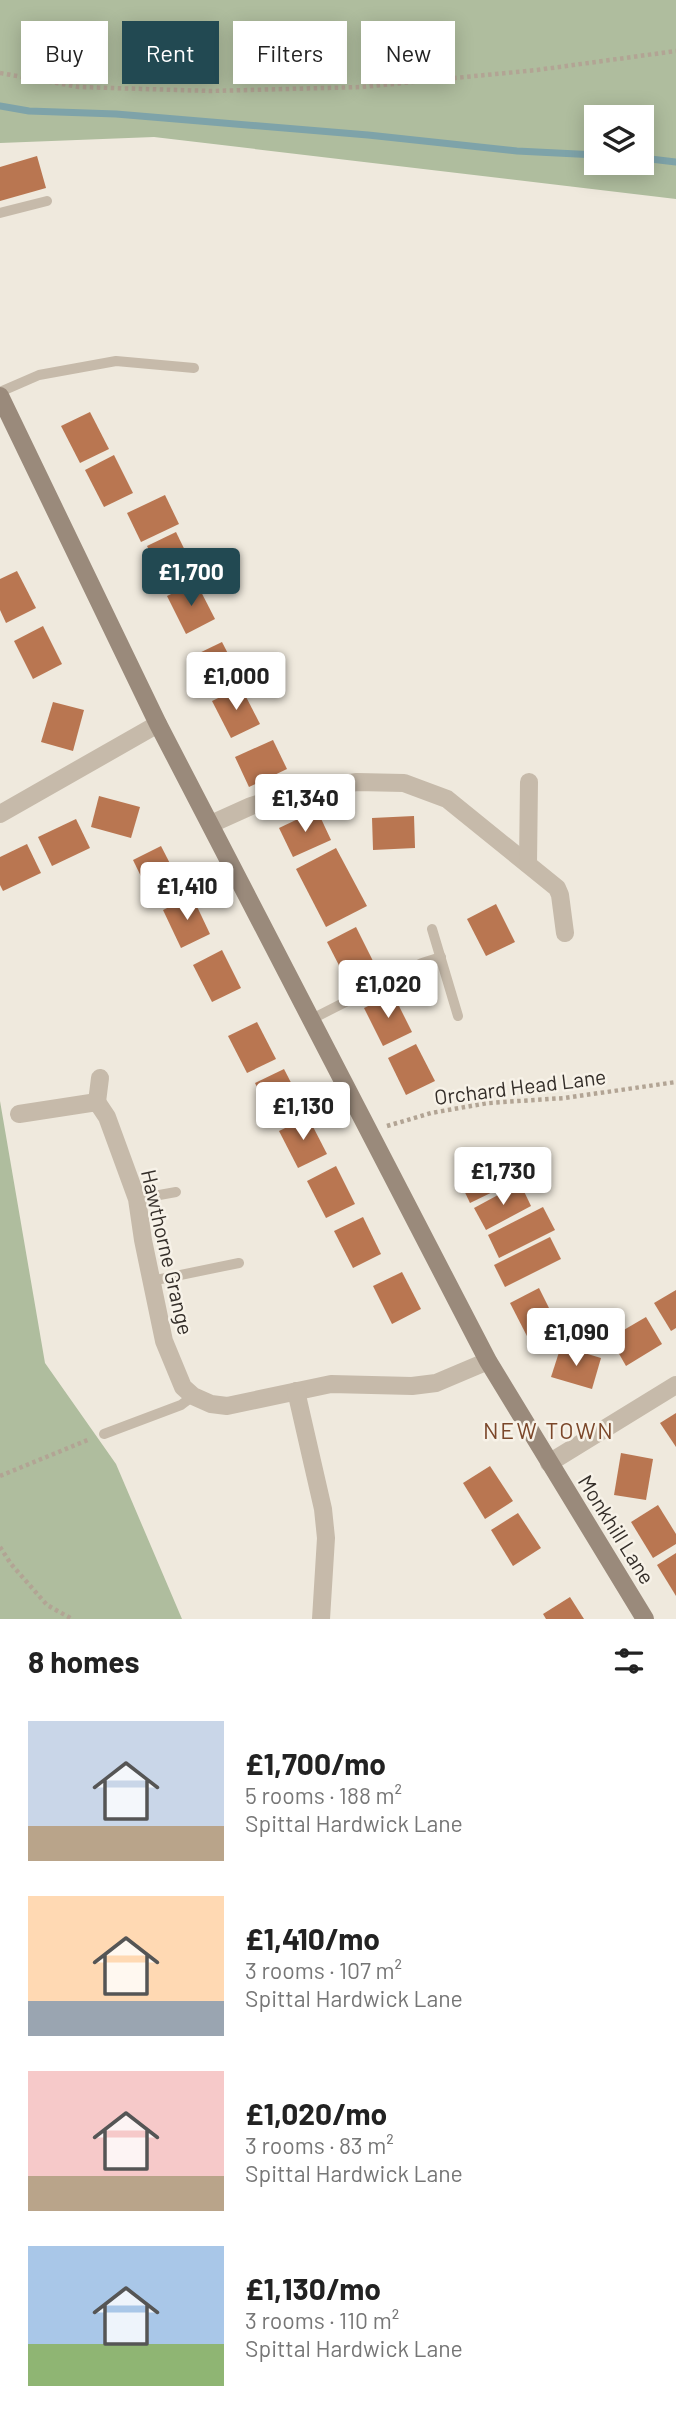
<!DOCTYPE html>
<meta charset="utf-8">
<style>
body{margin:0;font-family:Barlow,sans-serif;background:#f6f6f6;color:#222;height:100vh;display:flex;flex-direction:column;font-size:26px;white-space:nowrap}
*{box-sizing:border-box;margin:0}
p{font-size:23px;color:#767676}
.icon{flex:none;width:38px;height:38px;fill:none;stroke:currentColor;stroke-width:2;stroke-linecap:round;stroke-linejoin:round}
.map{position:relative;height:1619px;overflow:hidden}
.drawer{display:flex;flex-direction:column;background:#fff;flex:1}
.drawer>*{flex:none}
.banner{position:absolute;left:21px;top:21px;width:635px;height:63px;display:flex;gap:14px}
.controls{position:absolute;left:584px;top:105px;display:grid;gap:14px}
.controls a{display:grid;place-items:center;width:70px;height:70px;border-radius:0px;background:#fff;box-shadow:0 4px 18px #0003;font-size:35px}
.price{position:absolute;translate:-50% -60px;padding:0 16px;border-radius:7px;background:#fff;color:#222;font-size:23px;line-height:46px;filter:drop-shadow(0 2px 4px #0008)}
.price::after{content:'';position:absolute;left:50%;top:42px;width:21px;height:16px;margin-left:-10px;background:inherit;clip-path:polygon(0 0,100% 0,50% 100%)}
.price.on{background:#224952;color:#fff}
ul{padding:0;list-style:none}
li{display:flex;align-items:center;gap:21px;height:175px;padding:0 28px}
li span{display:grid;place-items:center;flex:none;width:196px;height:140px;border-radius:0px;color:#555}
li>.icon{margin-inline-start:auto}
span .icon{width:84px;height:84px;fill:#fffc;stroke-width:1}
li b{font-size:30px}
h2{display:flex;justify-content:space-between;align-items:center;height:84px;padding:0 28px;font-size:30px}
.pill{padding:0 24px;border-radius:0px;background:#fff;box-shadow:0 4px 18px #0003;font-size:24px;line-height:63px}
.pill.on{background:#224952;color:#fff}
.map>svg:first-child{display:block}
</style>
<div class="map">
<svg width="676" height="1619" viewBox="0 0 676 1619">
<rect width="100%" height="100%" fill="#efe9dd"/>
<g fill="#afbd9e" fill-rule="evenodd">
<path d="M 0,0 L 676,0 L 676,199 L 154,137 L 0,143 ZM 597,117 L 642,117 L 642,163 L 597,163 Z"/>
<polygon points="0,1101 45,1363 116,1464 182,1619 0,1619"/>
</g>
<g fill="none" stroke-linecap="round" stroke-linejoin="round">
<g stroke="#7ea3a9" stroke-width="7">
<polyline points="0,106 29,111 116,114 368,135 517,151 597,155"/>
<polyline points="642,158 676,162"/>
</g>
</g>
<g fill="#b97651">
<polygon points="37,156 46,188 0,201 0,167"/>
<polygon points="90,412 109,449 80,463 61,426"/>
<polygon points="114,455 133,493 104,507 85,470"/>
<polygon points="165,495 179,524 141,542 127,513"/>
<polygon points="176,532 194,569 165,584 147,546"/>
<polygon points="17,571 36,608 6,623 0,610 0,579"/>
<polygon points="196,582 215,619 186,634 167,596"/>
<polygon points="43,626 62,664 33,679 14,641"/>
<polygon points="222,642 241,679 211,694 193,656"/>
<polygon points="241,687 260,724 231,738 212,701"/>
<polygon points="53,702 84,710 73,751 41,742"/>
<polygon points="273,740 287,769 249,787 235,757"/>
<polygon points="99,796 140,807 131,838 91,827"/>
<polygon points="317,810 331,840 293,857 279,828"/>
<polygon points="414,816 415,848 373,850 372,818"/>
<polygon points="76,819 90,848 52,866 38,837"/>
<polygon points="27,844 41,873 3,891 0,885 0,857"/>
<polygon points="161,846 180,883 151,897 133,860"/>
<polygon points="336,848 367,906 326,927 296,869"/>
<polygon points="192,896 210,934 181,948 163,910"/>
<polygon points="496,904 515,942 486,956 467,919"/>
<polygon points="356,927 375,965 346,979 327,942"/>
<polygon points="222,950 241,988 212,1002 193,965"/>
<polygon points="393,994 412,1032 383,1046 364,1008"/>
<polygon points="257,1022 276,1059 247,1073 228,1036"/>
<polygon points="416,1044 435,1081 406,1095 388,1058"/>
<polygon points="284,1069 303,1106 274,1120 255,1083"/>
<polygon points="308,1117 327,1154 298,1168 279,1131"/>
<polygon points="499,1162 509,1184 470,1203 460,1182"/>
<polygon points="336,1166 355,1204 326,1218 307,1181"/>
<polygon points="520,1183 531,1206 486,1230 474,1208"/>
<polygon points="543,1207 555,1230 499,1258 488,1235"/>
<polygon points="363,1217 381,1254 353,1268 334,1231"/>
<polygon points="550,1237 561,1259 505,1287 494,1265"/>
<polygon points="402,1272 421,1309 392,1324 373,1286"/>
<polygon points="539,1288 558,1326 529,1340 510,1303"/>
<polygon points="676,1290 676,1328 671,1331 654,1303"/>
<polygon points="646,1317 662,1344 626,1366 610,1338"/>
<polygon points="561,1346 601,1358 592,1389 551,1377"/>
<polygon points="676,1413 676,1447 660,1423"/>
<polygon points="621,1453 653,1459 646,1500 614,1495"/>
<polygon points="490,1466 513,1501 485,1519 463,1483"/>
<polygon points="658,1505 676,1534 676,1544 653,1558 631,1522"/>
<polygon points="518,1513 541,1548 513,1566 491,1530"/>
<polygon points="676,1553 676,1596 657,1565"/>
<polygon points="570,1597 584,1619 546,1619 543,1614"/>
</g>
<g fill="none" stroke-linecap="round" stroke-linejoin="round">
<g stroke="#b2a494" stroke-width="4.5" stroke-dasharray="3.5 3.5" stroke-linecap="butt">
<polyline points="0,73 79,87 211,91 362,87 537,70 676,51"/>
<polyline points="387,1126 431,1113 488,1103 565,1098 676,1082"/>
<polyline points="0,1476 90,1439"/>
<polyline points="0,1547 11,1564 47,1605 72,1619"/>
</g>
<g stroke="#c6baaa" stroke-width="10">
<polyline points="0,213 47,201"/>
<polyline points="0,392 39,375 116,361 194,368"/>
<polyline points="432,929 458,1016"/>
<polyline points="312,1019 422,963 441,957"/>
<polyline points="137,1199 176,1192"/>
<polyline points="151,1281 239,1263"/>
<polyline points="104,1434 181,1405 193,1396"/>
</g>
<g stroke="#c6baaa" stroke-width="18">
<polyline points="0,814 158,724"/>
<polyline points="211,824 251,806 300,790 357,782 404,783 447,799 557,888 560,895 565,933"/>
<polyline points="528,864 529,782"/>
<polyline points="97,1102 100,1078"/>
<polyline points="19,1114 97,1102 107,1117 137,1199 143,1240 164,1341 183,1387 193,1396 211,1404 227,1406 331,1384 412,1386 436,1383 488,1361"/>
<polyline points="296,1391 323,1509 326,1538 321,1619"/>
<polyline points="549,1463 676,1385"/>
</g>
<polyline stroke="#9a8a7b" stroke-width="18" points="0,396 158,724 488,1361 645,1619"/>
</g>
<g text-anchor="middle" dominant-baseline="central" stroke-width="5" stroke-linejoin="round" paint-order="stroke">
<g font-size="21" fill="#342e29" stroke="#f7f2e8">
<text transform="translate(520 1086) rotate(-7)">Orchard Head Lane</text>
<text transform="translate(168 1252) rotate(77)">Hawthorne Grange</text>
<text transform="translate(617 1529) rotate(58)">Monkhill Lane</text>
</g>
<g font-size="23" letter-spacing="2" fill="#7b472a" stroke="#f7f2e8">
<text x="549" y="1430">NEW TOWN</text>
</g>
</g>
</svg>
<div class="controls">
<a><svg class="icon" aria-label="layers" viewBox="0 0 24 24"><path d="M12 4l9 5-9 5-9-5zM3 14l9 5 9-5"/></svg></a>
</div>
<b class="price on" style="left:191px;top:608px">£1,700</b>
<b class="price" style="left:236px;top:712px">£1,000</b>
<b class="price" style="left:305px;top:834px">£1,340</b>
<b class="price" style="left:187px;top:922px">£1,410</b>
<b class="price" style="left:388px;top:1020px">£1,020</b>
<b class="price" style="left:303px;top:1142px">£1,130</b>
<b class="price" style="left:503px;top:1207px">£1,730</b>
<b class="price" style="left:576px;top:1368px">£1,090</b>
<div class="banner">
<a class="pill">Buy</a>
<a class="pill on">Rent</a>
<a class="pill">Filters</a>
<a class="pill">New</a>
</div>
</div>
<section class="drawer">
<h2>8 homes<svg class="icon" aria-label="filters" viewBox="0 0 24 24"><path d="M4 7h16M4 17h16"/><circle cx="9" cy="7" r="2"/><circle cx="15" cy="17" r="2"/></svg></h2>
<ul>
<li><span style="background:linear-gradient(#c9d6e8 75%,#b9a48a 0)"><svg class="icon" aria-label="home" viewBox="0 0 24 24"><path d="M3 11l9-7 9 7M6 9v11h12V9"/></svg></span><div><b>£1,700/mo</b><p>5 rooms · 188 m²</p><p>Spittal Hardwick Lane</p></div></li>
<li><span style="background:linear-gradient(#ffd9b3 75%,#9aa5b1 0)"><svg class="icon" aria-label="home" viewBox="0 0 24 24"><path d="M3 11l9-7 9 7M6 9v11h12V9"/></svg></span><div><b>£1,410/mo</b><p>3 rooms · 107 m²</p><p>Spittal Hardwick Lane</p></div></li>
<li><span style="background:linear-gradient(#f6c9c9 75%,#b9a48a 0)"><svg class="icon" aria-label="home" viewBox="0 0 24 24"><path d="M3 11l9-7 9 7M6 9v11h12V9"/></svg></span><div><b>£1,020/mo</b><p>3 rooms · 83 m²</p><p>Spittal Hardwick Lane</p></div></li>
<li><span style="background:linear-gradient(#a9c7e8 70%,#8fb573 0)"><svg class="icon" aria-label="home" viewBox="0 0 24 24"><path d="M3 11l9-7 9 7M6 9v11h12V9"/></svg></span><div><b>£1,130/mo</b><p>3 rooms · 110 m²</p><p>Spittal Hardwick Lane</p></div></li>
</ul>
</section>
